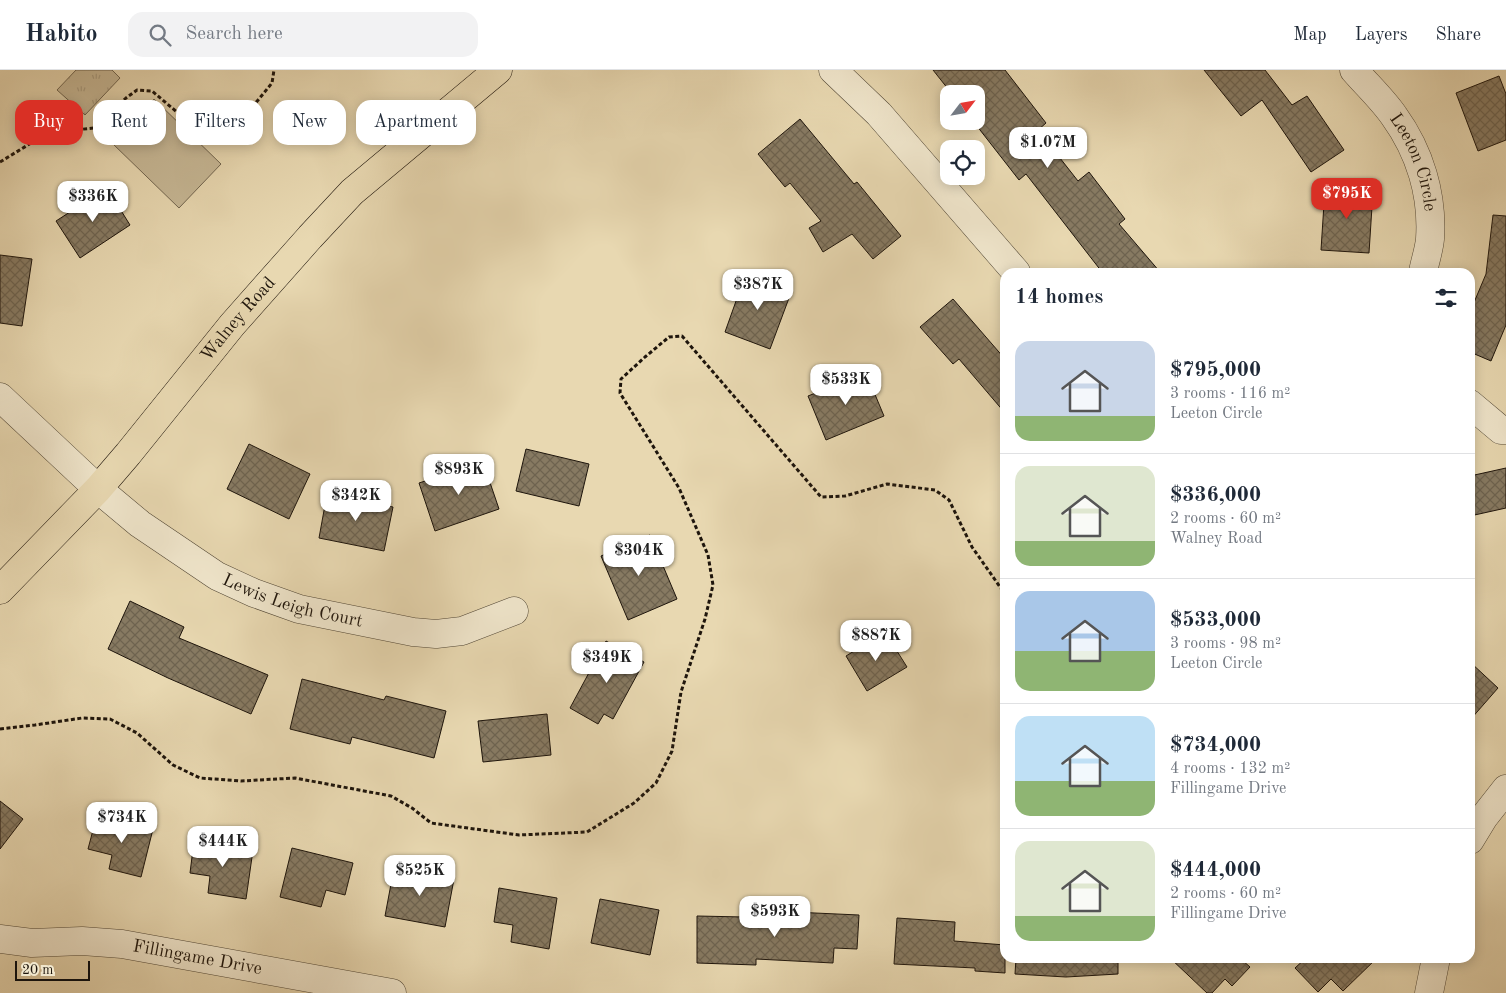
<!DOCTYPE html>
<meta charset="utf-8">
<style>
body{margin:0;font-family:"Old Standard TT",serif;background:#f2f2f3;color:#1f2937;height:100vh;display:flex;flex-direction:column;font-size:19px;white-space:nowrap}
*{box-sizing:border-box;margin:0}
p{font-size:16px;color:#747a83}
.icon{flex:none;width:28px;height:28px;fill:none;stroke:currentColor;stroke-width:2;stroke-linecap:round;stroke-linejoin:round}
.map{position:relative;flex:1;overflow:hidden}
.sheet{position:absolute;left:1000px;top:198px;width:475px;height:695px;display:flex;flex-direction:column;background:#fff;border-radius:15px;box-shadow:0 2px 12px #0003}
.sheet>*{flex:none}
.top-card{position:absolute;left:15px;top:30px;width:475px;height:45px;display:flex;gap:10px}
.needle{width:32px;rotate:59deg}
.controls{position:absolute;left:940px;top:15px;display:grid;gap:10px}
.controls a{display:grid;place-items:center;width:45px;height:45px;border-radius:10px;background:#fff;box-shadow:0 2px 12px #0003;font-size:25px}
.scale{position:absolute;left:15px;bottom:12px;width:75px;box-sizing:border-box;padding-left:5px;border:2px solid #1e150c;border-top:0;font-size:14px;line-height:18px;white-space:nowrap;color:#1e150c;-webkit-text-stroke:4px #f0e6cc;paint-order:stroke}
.price{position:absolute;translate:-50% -42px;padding:0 11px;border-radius:10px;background:#fff;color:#222;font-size:16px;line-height:32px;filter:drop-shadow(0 1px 2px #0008)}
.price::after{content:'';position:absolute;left:50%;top:30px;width:15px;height:11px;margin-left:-8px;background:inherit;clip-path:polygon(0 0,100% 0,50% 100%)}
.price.current{background:#d93025;color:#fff}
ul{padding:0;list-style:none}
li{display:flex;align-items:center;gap:15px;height:125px;padding:0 15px}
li+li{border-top:1px solid #e0e1e3}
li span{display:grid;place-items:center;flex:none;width:140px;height:100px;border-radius:15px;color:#555}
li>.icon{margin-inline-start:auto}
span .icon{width:60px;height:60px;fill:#fffc;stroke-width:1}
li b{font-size:21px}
h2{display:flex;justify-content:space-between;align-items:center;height:60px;padding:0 15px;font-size:21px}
.chip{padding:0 18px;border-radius:15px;background:#fff;box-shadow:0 2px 12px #0003;font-size:18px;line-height:45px}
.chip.current{background:#d93025;color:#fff}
header{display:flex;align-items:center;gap:30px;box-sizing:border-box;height:70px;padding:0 25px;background:#fff;border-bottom:1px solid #e0e1e3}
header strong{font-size:24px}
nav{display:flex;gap:28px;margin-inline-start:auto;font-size:18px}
.search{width:350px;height:45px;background:#f2f2f3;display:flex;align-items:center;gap:12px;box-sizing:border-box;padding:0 18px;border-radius:15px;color:#747a83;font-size:19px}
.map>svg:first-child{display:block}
</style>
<header>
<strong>Habito</strong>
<div class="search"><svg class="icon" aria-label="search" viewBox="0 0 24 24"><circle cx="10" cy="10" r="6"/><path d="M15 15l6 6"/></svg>Search here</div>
<nav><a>Map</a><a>Layers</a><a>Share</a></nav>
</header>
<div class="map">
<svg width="1506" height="923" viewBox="0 0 1506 923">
<defs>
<pattern id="park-tufts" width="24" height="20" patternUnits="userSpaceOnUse" patternTransform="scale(1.25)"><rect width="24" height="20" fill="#c6b795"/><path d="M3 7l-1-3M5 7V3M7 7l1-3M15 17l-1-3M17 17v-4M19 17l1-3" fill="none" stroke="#aa9c7f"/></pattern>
<pattern id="building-cross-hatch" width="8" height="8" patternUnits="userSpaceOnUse" patternTransform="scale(1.25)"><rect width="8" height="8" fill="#877a62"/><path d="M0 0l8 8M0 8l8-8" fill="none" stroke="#6e634f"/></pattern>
</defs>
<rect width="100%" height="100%" fill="#e8d8b1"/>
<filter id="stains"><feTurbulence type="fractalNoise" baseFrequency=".004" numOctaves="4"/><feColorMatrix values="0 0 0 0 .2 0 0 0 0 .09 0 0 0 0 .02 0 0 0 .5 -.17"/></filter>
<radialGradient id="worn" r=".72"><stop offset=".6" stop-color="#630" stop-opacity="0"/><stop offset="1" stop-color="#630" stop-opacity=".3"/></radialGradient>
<polygon fill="#c6b795" stroke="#726650" points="154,29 221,94 179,138 112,73"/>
<polygon fill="url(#park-tufts)" stroke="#726650" points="76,0 112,0 120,8 85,45 57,20"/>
<g fill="url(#building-cross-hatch)" stroke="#1e150c">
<polygon points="933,0 1005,0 1046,53 1038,60 1078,111 1089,102 1125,149 1119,154 1160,202 1102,202 1026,104 1019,110 973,51 976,51 976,24 952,24"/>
<polygon points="1204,0 1265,0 1292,35 1307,26 1344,80 1311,102 1262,30 1241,46"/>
<polygon points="1499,6 1506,24 1506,70 1478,81 1456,23"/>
<polygon points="800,49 854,114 857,112 901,166 873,189 852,164 823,182 809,158 821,151 790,113 785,117 758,84"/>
<polygon points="107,118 130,155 80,188 56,151"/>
<polygon points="1325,118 1373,121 1369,183 1321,180"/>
<polygon points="1493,145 1506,146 1506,255 1491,291 1470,282 1470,242 1486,204"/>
<polygon points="0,185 32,189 22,256 0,253"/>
<polygon points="746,203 792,220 770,279 725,262"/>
<polygon points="953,229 1005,289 1005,343 959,289 953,294 920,257"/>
<polygon points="866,303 884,346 826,370 808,326"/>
<polygon points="249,374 310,404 289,449 227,419"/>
<polygon points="526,379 589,394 579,436 516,421"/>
<polygon points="483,392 499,439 435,461 419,413"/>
<polygon points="1506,398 1506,438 1470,446 1470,406"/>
<polygon points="327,424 393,437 384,481 319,468"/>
<polygon points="650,465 677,529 628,550 601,486"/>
<polygon points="130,531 184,557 179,568 268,605 251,644 168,608 108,579"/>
<polygon points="885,562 907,597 867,621 846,586"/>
<polygon points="606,571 644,592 613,649 604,644 598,654 570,638"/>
<polygon points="1470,592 1498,618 1470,650"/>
<polygon points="302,609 384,630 386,626 446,641 434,688 352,667 350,674 290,659"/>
<polygon points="547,644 551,685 483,692 478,651"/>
<polygon points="0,731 23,749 0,779"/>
<polygon points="97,745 153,759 141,807 109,799 112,785 88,779"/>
<polygon points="194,771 253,780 246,829 208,823 210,806 190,803"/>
<polygon points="292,778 353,793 345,825 326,820 321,837 280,827"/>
<polygon points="394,798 454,809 445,857 385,846"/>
<polygon points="499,818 557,828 549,879 511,872 513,855 494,852"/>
<polygon points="600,829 659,840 650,885 591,873"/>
<polygon points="793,842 859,845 857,879 834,878 833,893 756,889 756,895 697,893 697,846 792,848"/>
<polygon points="897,848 955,852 954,871 1005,875 1005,903 975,901 975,898 894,894"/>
<polygon points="1016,888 1118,888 1118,904 1066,907 1015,904"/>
<polygon points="1170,888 1245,888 1242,890 1250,897 1232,916 1225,909 1212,923 1207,923"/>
<polygon points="1306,888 1377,888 1343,921 1331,909 1318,922 1295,898"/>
</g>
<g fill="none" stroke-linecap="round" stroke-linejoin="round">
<defs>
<g id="minor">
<polyline points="833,0 879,44 1016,202"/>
<path id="s1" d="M 1354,0 C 1367,15 1383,30 1394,46 C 1420,82 1433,125 1430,169 C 1429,180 1425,191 1423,202"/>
<path id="s2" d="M 0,327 L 98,419 L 140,454 L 217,506 L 254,523 L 299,539 L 413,562 L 436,564 L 462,561 L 514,541"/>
<polyline points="1470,334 1501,360 1506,360"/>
<polyline points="1470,770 1484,747 1506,719"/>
<path id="s3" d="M 0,869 L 32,873 L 82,871 L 122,874 L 392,923"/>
<polyline points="1429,923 1436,888"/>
</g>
<g id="major">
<path id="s4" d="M 0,520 L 98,419 L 128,384 L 232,255 L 310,167 L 352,122 L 498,0"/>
</g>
</defs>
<use href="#minor" stroke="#504635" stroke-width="29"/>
<use href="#major" stroke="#1e150c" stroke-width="29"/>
<g stroke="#1e150c" stroke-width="3" stroke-dasharray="4 2.5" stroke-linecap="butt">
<polyline points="0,92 41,67 65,61 94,58 126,28 137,20 152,21 197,59 211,64 231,59 254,35 272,13 274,0"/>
<polyline points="0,659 35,655 82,648 110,649 137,663 173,695 200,708 241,711 295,708 391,726 412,738 431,753 519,765 587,762 634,733 656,713 672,681 681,622 705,549 713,515 708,485 679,418 620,323 621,309 645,287 669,267 682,266 821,427 845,426 887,414 935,420 949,430 972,477 1005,524"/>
</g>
<use href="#minor" stroke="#f0e6cc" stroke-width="28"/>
<use href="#major" stroke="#e8d8b1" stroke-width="28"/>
</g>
<g text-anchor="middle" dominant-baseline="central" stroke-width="4" stroke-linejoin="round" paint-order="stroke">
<g font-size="18" fill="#1e150c" stroke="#f0e6cc">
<text stroke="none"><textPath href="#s1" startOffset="112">Leeton Circle</textPath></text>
<text stroke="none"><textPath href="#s4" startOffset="361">Walney Road</textPath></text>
<text stroke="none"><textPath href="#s2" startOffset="362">Lewis Leigh Court</textPath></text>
<text stroke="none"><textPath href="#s3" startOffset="199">Fillingame Drive</textPath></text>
</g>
</g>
<rect width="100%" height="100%" filter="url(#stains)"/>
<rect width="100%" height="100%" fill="url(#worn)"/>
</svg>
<div class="controls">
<a><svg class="needle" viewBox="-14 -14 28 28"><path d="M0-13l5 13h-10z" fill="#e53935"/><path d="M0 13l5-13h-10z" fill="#747a83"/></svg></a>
<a><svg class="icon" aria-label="locate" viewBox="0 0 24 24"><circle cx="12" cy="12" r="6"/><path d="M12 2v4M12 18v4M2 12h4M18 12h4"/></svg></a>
</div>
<div class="scale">20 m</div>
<b class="price" style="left:1048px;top:99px">$1.07M</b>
<b class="price current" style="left:1347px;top:150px">$795K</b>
<b class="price" style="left:93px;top:153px">$336K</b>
<b class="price" style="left:758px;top:241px">$387K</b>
<b class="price" style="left:846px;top:336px">$533K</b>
<b class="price" style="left:459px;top:426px">$893K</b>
<b class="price" style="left:356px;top:452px">$342K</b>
<b class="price" style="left:639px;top:507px">$304K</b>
<b class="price" style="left:876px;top:592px">$887K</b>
<b class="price" style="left:607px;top:614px">$349K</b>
<b class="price" style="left:122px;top:774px">$734K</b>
<b class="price" style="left:223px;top:798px">$444K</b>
<b class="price" style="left:420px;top:827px">$525K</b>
<b class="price" style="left:775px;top:868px">$593K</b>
<div class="top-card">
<a class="chip current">Buy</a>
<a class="chip">Rent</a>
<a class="chip">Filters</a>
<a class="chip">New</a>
<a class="chip">Apartment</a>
</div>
<section class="sheet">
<h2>14 homes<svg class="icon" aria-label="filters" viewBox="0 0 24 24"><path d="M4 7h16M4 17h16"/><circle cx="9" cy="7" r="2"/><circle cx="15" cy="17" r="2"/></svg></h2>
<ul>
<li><span style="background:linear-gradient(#c9d6e8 75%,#8fb573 0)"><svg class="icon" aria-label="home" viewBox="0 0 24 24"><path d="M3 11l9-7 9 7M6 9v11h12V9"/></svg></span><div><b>$795,000</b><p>3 rooms · 116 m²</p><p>Leeton Circle</p></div></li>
<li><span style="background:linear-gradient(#dfe7d0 75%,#8fb573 0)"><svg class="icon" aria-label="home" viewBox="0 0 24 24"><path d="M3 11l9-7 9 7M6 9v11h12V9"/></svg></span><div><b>$336,000</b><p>2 rooms · 60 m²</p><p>Walney Road</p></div></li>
<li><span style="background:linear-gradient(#a9c7e8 60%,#8fb573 0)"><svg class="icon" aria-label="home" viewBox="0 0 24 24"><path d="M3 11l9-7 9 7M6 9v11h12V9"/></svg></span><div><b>$533,000</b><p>3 rooms · 98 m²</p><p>Leeton Circle</p></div></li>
<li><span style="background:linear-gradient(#bfe0f5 65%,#8fb573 0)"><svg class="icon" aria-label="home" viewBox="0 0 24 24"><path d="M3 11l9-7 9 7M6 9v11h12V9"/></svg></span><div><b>$734,000</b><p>4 rooms · 132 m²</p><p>Fillingame Drive</p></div></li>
<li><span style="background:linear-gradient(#dfe7d0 75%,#8fb573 0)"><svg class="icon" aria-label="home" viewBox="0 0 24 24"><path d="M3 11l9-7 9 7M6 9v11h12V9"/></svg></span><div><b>$444,000</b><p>2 rooms · 60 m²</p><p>Fillingame Drive</p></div></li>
</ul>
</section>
</div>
